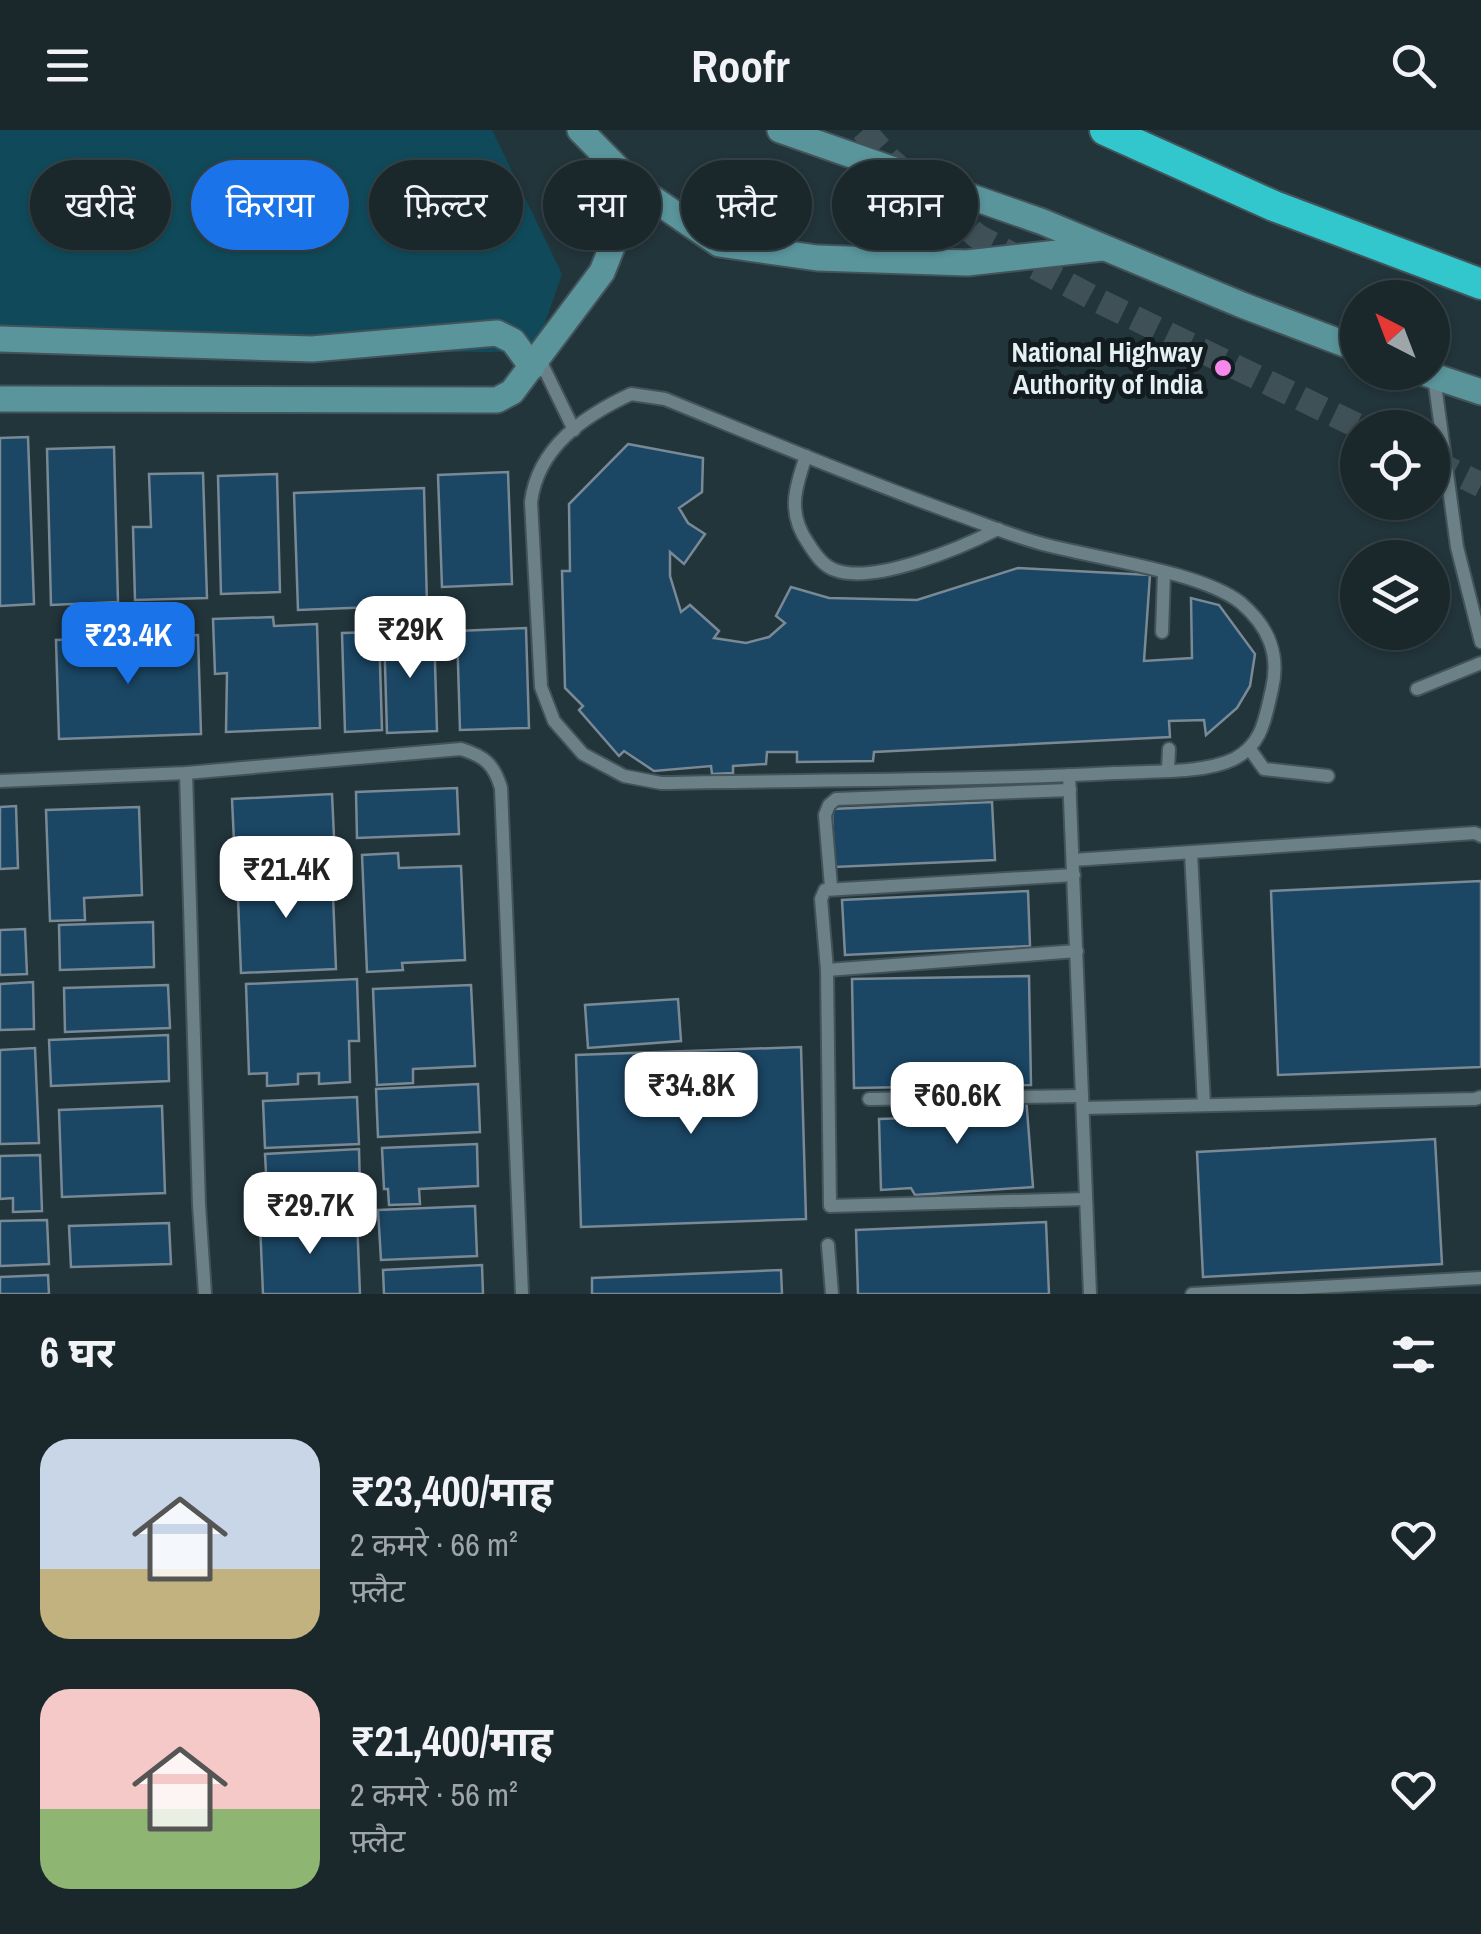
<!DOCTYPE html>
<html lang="hi">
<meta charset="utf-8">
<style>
body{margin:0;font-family:"Archivo Narrow","Noto Sans Devanagari",sans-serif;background:#273438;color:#f1f3f6;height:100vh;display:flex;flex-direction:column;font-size:38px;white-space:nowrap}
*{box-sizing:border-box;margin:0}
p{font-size:32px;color:#9fa6a9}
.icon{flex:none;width:55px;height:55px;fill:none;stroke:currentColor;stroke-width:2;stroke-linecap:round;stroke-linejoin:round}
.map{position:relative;height:1164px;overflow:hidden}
.sheet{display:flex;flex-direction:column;background:#1a282c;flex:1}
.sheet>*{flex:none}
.top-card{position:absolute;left:30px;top:30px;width:1422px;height:90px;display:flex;gap:20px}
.needle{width:65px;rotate:318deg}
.fabs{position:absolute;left:1340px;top:150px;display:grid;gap:20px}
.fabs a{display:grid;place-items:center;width:110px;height:110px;border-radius:50%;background:#1a282c;box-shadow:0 2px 8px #0004,0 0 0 2px #384448;font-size:50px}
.price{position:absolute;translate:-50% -85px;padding:0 22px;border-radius:20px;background:#fff;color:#222;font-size:32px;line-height:65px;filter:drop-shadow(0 2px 5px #0008)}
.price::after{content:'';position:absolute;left:50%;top:60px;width:30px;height:22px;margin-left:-15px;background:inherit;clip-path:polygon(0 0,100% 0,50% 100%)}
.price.on{background:#1a73e8;color:#fff}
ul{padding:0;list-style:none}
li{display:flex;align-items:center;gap:30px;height:250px;padding:0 40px}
li span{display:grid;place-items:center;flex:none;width:280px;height:200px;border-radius:30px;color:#555}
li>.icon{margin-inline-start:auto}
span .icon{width:120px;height:120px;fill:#fffc;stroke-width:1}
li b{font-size:42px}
h2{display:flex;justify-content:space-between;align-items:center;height:120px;padding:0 40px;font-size:42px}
.tag{padding:0 35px;border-radius:45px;background:#1a282c;box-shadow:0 2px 8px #0004,0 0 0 2px #384448;font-size:35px;line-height:90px}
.tag.on{background:#1a73e8;color:#fff}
header{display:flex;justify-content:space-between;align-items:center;height:130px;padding:0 40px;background:#1a282c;font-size:45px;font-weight:700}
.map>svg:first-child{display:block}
</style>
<header><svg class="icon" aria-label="menu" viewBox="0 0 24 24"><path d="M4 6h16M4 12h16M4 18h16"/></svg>Roofr<svg class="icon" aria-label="search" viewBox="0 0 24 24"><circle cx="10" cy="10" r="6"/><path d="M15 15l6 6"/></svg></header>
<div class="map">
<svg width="1481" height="1164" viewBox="0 0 1481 1164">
<rect width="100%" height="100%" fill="#22353b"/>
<polygon fill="#104a5a" points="0,0 492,0 562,144 535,222 0,224"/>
<g fill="#1b4664" stroke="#798996" stroke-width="2.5">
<polygon points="28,307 34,474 0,476 0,308"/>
<polygon points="628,314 703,328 702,362 679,378 688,393 705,404 684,434 670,422 670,446 681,482 690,475 719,501 714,508 746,513 769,507 785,493 776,486 791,457 829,468 917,470 1018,438 1150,445 1144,531 1192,528 1191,468 1219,475 1255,524 1250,556 1237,578 1206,605 1204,590 1169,591 1170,607 874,622 873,631 797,632 797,622 767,622 766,634 733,636 733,643 712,644 711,636 654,641 624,621 619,626 579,580 583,576 565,558 562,441 570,441 569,374"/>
<polygon points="114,317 118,472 51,475 47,319"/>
<polygon points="508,342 512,454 442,457 438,345"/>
<polygon points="203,343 207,468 135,470 133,397 151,397 149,344"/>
<polygon points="277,344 280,462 221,464 218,346"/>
<polygon points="424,358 427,475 298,480 294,363"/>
<polygon points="273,487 274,496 317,494 320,598 226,602 227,543 215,544 213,489"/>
<polygon points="526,498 529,598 460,600 457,501"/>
<polygon points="434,499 437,601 387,603 384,501"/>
<polygon points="379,502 382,600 345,602 342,503"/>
<polygon points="198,505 201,604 59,609 56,510"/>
<polygon points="457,658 459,704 357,708 356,662"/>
<polygon points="332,664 334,707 234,712 232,669"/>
<polygon points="992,672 995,730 834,737 832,679"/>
<polygon points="16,676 18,738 0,739 0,677"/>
<polygon points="139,677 142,765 84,768 85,790 50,791 46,680"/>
<polygon points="398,723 399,738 461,736 465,830 402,833 403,840 367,842 362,725"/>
<polygon points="332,740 336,839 241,843 237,744"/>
<polygon points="1481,751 1481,937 1278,945 1271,761"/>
<polygon points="1028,761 1030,816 845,825 842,770"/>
<polygon points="153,792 154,837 60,840 59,795"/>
<polygon points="25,799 27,844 0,845 0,800"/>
<polygon points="1029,846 1031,955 854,958 852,849"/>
<polygon points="357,849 359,911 349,911 350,952 319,954 319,943 298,944 298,954 267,956 267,943 249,944 246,854"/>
<polygon points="33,852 34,899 0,900 0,854"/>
<polygon points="168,855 170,898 65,902 64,858"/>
<polygon points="471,855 475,936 413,939 413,953 377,955 373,859"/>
<polygon points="678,869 681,911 588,918 585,875"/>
<polygon points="168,905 169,951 51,956 49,910"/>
<polygon points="801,917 806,1089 581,1097 576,925"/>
<polygon points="35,918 39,1013 0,1014 0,920"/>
<polygon points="478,954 480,1002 378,1007 376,959"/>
<polygon points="357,967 359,1014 265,1018 263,971"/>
<polygon points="1026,967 1033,1057 915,1065 911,1058 881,1060 879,989 909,988 909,971"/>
<polygon points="162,976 165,1063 62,1067 59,980"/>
<polygon points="1435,1009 1442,1134 1203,1147 1197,1022"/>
<polygon points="477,1014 478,1056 419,1059 420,1074 389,1075 388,1059 384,1059 382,1018"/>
<polygon points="359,1019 360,1058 267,1062 265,1024"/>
<polygon points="40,1025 42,1081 13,1082 13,1068 0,1069 0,1026"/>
<polygon points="475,1076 477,1126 381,1130 378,1080"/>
<polygon points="357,1089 360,1164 263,1164 260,1093"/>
<polygon points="47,1090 49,1134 0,1136 0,1091"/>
<polygon points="1046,1092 1049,1164 858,1164 856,1100"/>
<polygon points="169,1093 171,1134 71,1137 69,1096"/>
<polygon points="482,1135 483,1164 384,1164 383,1140"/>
<polygon points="781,1140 782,1164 592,1164 592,1148"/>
<polygon points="48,1145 49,1164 0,1164 0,1147"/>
</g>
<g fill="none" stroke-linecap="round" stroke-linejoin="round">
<g stroke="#3f5157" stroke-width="25" stroke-dasharray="25 12" stroke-linecap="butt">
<polyline points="863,0 890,30 977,106 1095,169 1362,298"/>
<polyline points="1432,331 1481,355"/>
</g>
<defs>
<g id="lane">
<polyline points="539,228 574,300"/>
<polyline points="1434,247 1457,417 1481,512"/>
<path d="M 631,264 L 665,269 C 761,308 856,348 953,383 C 982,393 1010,405 1039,413 C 1091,428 1201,441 1241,473 C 1269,497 1280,524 1272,559 C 1265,588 1263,614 1234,629 C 1203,644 1149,641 1114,643 C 963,651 812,650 661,653 L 624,646 L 583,624 L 554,591 L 541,557 L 531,372 C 538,317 584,286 631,264 Z"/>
<path d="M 806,326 C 795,358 787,383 808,413 C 815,424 823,436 835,440 C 874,455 963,417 998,399"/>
<polyline points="1162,502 1164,443"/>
<polyline points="1417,559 1481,533"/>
<polyline points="1249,618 1264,639 1328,646"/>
<polyline points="1168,639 1169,619"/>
<polyline points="186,643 199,1075 205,1164"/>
<polyline points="1069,645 1090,1164"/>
<path d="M 0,651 L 186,643 L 461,619 C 484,626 494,634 501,658 L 522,1164"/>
<polyline points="1191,723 1204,975"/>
<polyline points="1073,730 1475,703 1481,706"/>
<polyline points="1074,745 825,760 821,769 827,840 830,1076 1086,1069"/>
<polyline points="831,757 825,685 829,675 836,669 1070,660"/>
<polyline points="827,840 1077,821"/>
<polyline points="869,969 1082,966"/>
<polyline points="1083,978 1475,969 1481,967"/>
<polyline points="828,1115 832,1164"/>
<polyline points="1192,1164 1481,1148"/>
</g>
<g id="secondary">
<polyline points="580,0 636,57 719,114 817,128 967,133 1102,118"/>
<polyline points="780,0 1043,92 1242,175 1358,219"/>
<polyline points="0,209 312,219 497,203 513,211 532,237"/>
<polyline points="1421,242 1481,262"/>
<polyline points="0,269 497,270 512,262 602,142 636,57"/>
</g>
<polyline id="highway" points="1105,0 1274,76 1481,154"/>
</defs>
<use href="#lane" stroke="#425359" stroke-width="16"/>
<use href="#secondary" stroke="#425359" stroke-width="29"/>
<use href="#highway" stroke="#425359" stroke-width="34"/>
<use href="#lane" stroke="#6b8087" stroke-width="12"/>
<use href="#secondary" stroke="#5a959c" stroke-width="25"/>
<use href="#highway" stroke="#31c7cd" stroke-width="30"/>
</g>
<circle fill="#f788eb" stroke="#121b1e" stroke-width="4" cx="1223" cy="238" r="10"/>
<g text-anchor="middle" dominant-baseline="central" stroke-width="10" stroke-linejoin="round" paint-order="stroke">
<g font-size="28" font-weight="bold" fill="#e5f0f5" stroke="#121b1e" text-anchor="end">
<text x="1203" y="222">National Highway<tspan x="1203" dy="32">Authority of India</tspan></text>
</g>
</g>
</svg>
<div class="fabs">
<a><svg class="needle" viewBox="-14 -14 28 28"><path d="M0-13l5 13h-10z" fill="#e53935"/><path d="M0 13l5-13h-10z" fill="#9fa6a9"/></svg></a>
<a><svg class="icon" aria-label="locate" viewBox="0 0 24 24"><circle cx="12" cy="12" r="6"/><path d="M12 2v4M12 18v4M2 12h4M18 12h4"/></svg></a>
<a><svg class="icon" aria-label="layers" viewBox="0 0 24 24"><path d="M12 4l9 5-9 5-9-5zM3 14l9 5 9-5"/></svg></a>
</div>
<b class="price" style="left:410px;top:551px">₹29K</b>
<b class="price on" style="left:128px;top:557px">₹23.4K</b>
<b class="price" style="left:286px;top:791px">₹21.4K</b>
<b class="price" style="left:691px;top:1007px">₹34.8K</b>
<b class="price" style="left:957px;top:1017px">₹60.6K</b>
<b class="price" style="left:310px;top:1127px">₹29.7K</b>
<div class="top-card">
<a class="tag">खरीदें</a>
<a class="tag on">किराया</a>
<a class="tag">फ़िल्टर</a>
<a class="tag">नया</a>
<a class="tag">फ़्लैट</a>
<a class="tag">मकान</a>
</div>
</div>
<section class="sheet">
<h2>6 घर<svg class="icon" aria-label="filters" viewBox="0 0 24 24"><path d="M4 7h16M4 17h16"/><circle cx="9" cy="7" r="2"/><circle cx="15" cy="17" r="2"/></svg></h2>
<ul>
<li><span style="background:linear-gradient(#c9d6e8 65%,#c2b280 0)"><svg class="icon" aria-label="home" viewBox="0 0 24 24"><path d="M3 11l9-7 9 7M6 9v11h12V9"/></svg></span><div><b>₹23,400/माह</b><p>2 कमरे · 66 m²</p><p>फ़्लैट</p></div><svg class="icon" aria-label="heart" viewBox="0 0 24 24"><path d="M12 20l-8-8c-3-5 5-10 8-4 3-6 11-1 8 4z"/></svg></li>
<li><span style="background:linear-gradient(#f6c9c9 60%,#8fb573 0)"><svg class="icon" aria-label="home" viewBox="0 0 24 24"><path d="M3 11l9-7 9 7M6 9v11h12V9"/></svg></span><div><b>₹21,400/माह</b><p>2 कमरे · 56 m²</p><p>फ़्लैट</p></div><svg class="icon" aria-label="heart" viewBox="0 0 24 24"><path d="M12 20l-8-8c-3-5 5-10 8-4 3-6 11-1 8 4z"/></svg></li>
</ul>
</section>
